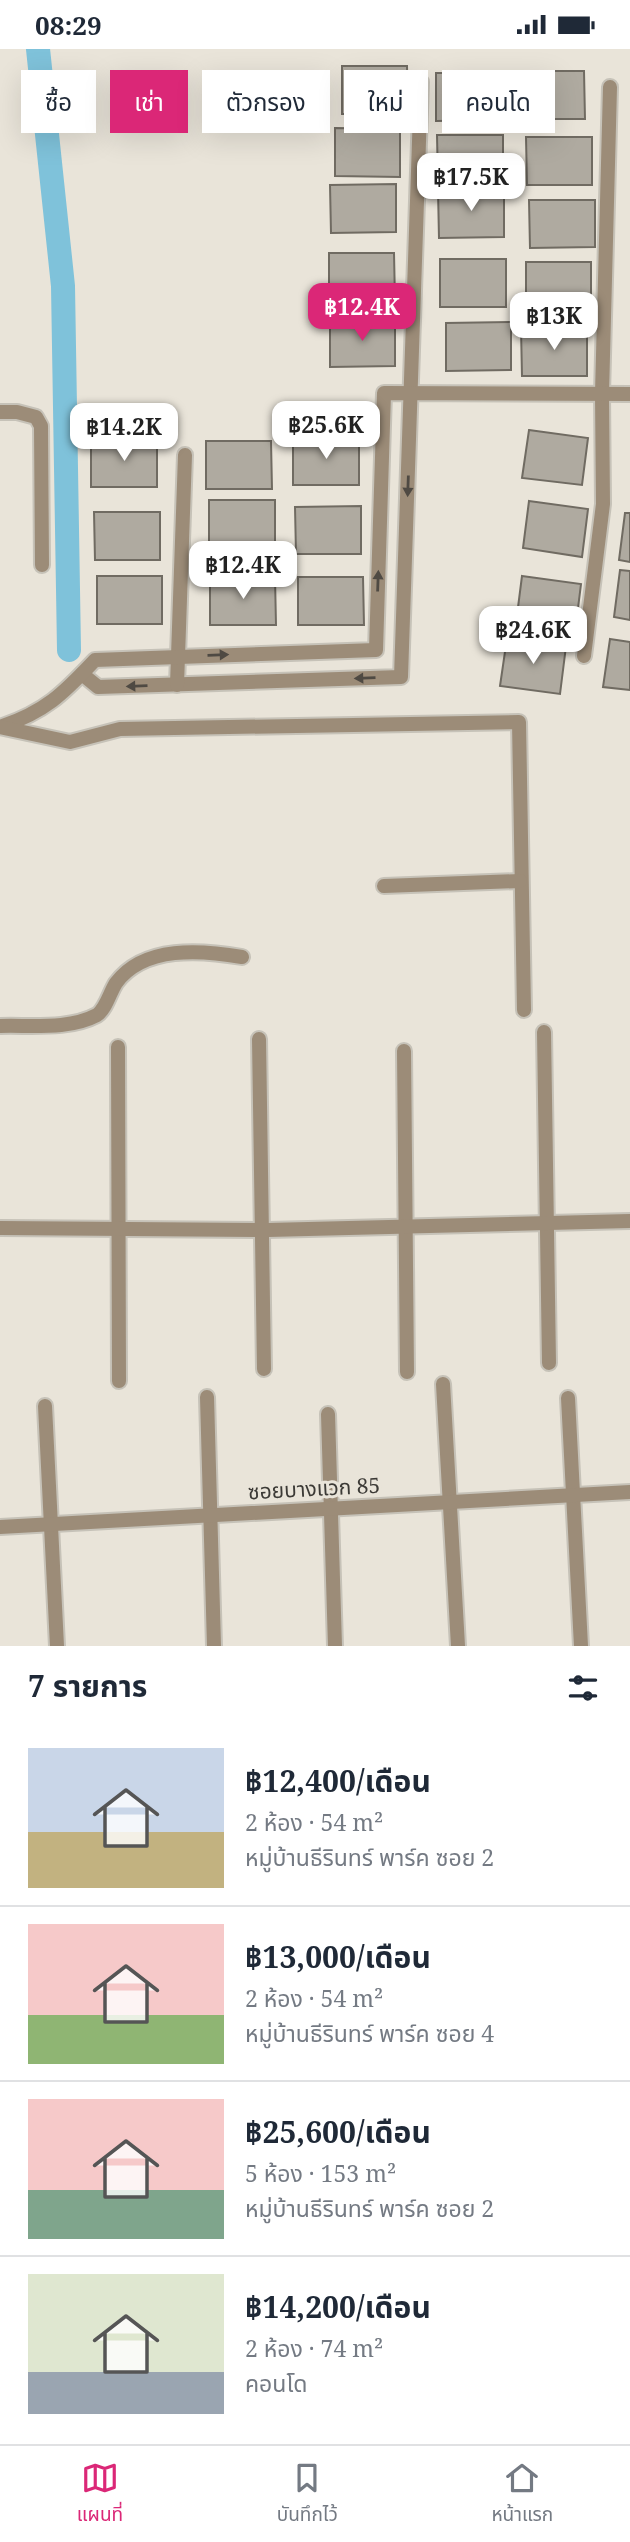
<!DOCTYPE html>
<html lang="th">
<meta charset="utf-8">
<style>
body{margin:0;font-family:"Noto Serif","Noto Sans Thai",serif;background:#f6f6f7;color:#1f2937;height:100vh;display:flex;flex-direction:column;font-size:26px;white-space:nowrap}
*{box-sizing:border-box;margin:0}
p{font-size:23px;color:#747a83}
.icon{flex:none;width:38px;height:38px;fill:none;stroke:currentColor;stroke-width:2;stroke-linecap:round;stroke-linejoin:round}
.map{position:relative;height:1597px;overflow:hidden}
.side{display:flex;flex-direction:column;background:#fff;flex:1}
.side>*{flex:none}
.guide{position:absolute;left:21px;top:21px;width:588px;height:63px;display:flex;gap:14px}
.price{position:absolute;translate:-50% -60px;padding:0 16px;border-radius:14px;background:#fff;color:#222;font-size:23px;line-height:46px;filter:drop-shadow(0 2px 4px #0008)}
.price::after{content:'';position:absolute;left:50%;top:42px;width:21px;height:16px;margin-left:-10px;background:inherit;clip-path:polygon(0 0,100% 0,50% 100%)}
.price.on{background:#db2777;color:#fff}
ul{padding:0;list-style:none}
li{display:flex;align-items:center;gap:21px;height:175px;padding:0 28px}
li+li{border-top:2px solid #e0e1e3}
li span{display:grid;place-items:center;flex:none;width:196px;height:140px;border-radius:0px;color:#555}
li>.icon{margin-inline-start:auto}
span .icon{width:84px;height:84px;fill:#fffc;stroke-width:1}
li b{font-size:30px}
h2{display:flex;justify-content:space-between;align-items:center;height:84px;padding:0 28px;font-size:30px}
.pill{padding:0 24px;border-radius:0px;background:#fff;box-shadow:0 7px 28px #0002;font-size:24px;line-height:63px}
.pill.on{background:#db2777;color:#fff}
.status{display:flex;justify-content:space-between;align-items:center;height:49px;padding:0 35px;background:#fff;direction:ltr}
.status svg{height:19px;fill:currentColor}
.dock{display:flex;justify-content:space-around;align-items:center;height:98px;border-top:2px solid #e0e1e3;background:#fff;font-size:19px;color:#747a83}
.dock a{display:grid;justify-items:center;gap:4px}
.dock .on{color:#db2777}
.map>svg:first-child{display:block}
</style>
<div class="status"><b>08:29</b><svg viewBox="0 0 49 12"><path d="M0 12V9h3v3zM5 12V6h3v6zM10 12V3h3v9zM15 12V0h3v12zM26 1h20v11H26zM47 4h2v5h-2z"/></svg></div>
<div class="map">
<svg width="630" height="1597" viewBox="0 0 630 1597">
<rect width="100%" height="100%" fill="#e9e4d9"/>
<g fill="none" stroke-linecap="round" stroke-linejoin="round">
<polyline stroke="#7fc2da" stroke-width="24" points="38,0 63,237 69,601"/>
</g>
<g fill="#afaaa0" stroke="#706b62" stroke-width="2">
<polygon points="342,17 407,17 408,65 342,65"/>
<polygon points="519,22 584,22 585,70 519,70"/>
<polygon points="436,24 501,24 502,71 436,72"/>
<polygon points="335,79 400,80 400,128 335,127"/>
<polygon points="437,86 503,86 503,134 438,134"/>
<polygon points="526,88 592,88 592,136 527,136"/>
<polygon points="396,135 396,183 331,184 330,136"/>
<polygon points="504,140 504,188 439,189 438,141"/>
<polygon points="529,151 595,151 595,198 530,199"/>
<polygon points="329,204 394,204 395,252 329,252"/>
<rect x="440" y="210" width="66" height="48"/>
<rect x="526" y="213" width="65" height="48"/>
<polygon points="395,269 395,317 330,318 330,270"/>
<polygon points="511,273 511,321 446,322 446,274"/>
<polygon points="521,279 587,279 587,327 522,327"/>
<polygon points="529,381 588,389 582,436 522,429"/>
<rect x="293" y="388" width="66" height="48"/>
<rect x="91" y="390" width="66" height="48"/>
<polygon points="206,392 271,392 272,440 206,440"/>
<rect x="209" y="451" width="66" height="48"/>
<polygon points="529,452 588,460 582,508 523,499"/>
<polygon points="361,457 361,505 296,505 295,458"/>
<polygon points="94,463 160,463 160,511 95,511"/>
<polygon points="625,464 630,464 630,513 619,511"/>
<polygon points="620,521 630,522 630,571 614,568"/>
<rect x="97" y="527" width="65" height="48"/>
<polygon points="522,527 581,535 575,583 516,574"/>
<polygon points="210,528 275,528 276,576 210,576"/>
<polygon points="298,528 363,528 364,576 298,576"/>
<polygon points="507,589 566,597 560,645 500,637"/>
<polygon points="610,590 630,593 630,641 603,638"/>
</g>
<g fill="none" stroke-linecap="round" stroke-linejoin="round">
<defs>
<polyline id="service" points="0,363 17,363 36,368 41,377 42,516"/>
<g id="minor">
<polyline points="584,607 603,455 602,345 610,38"/>
<polyline points="82,625 98,638 401,628 421,33"/>
<polyline points="177,636 185,406"/>
<path d="M 0,678 C 45,663 63,645 95,611 L 376,601 L 384,344 L 630,345"/>
<polyline points="0,678 70,693 120,680 519,673 524,961"/>
<polyline points="384,837 520,832"/>
<path d="M 0,977 C 31,976 69,981 97,966 C 106,960 110,943 116,934 C 144,896 202,901 242,908"/>
<polyline points="544,983 549,1314"/>
<polyline points="259,990 264,1320"/>
<polyline points="118,998 119,1332"/>
<polyline points="404,1002 407,1323"/>
<polyline points="0,1179 268,1181 630,1172"/>
<polyline points="443,1335 458,1597"/>
<polyline points="207,1348 214,1597"/>
<polyline points="568,1349 581,1597"/>
<polyline points="45,1357 57,1597"/>
<polyline points="328,1365 335,1597"/>
<polyline points="0,1478 630,1443"/>
</g>
</defs>
<use href="#service" stroke="#c6c2b8" stroke-width="18"/>
<use href="#minor" stroke="#c6c2b8" stroke-width="18"/>
<use href="#service" stroke="#9c8c78" stroke-width="14"/>
<use href="#minor" stroke="#9c8c78" stroke-width="14"/>
</g>
<defs><path id="oneway-solid" d="M-6-.8H1V-3.2L6.5 0L1 3.2V.8H-6Z" transform="scale(1.75)"/></defs>
<g fill="#4f4a43">
<use href="#oneway-solid" transform="translate(408 437) rotate(92)"/>
<use href="#oneway-solid" transform="translate(378 532) rotate(-88)"/>
<use href="#oneway-solid" transform="translate(218 606) rotate(-2)"/>
<use href="#oneway-solid" transform="translate(365 629) rotate(178)"/>
<use href="#oneway-solid" transform="translate(137 637) rotate(178)"/>
</g>
<g text-anchor="middle" dominant-baseline="central" stroke-width="6" stroke-linejoin="round" paint-order="stroke">
<g font-size="21" fill="#3c3a36" stroke="#e9e4d9">
<text transform="translate(314 1439) rotate(-3)">ซอยบางแวก 85</text>
</g>
</g>
</svg>
<b class="price" style="left:471px;top:164px">฿17.5K</b>
<b class="price on" style="left:362px;top:294px">฿12.4K</b>
<b class="price" style="left:554px;top:303px">฿13K</b>
<b class="price" style="left:326px;top:412px">฿25.6K</b>
<b class="price" style="left:124px;top:414px">฿14.2K</b>
<b class="price" style="left:243px;top:552px">฿12.4K</b>
<b class="price" style="left:533px;top:617px">฿24.6K</b>
<div class="guide">
<a class="pill">ซื้อ</a>
<a class="pill on">เช่า</a>
<a class="pill">ตัวกรอง</a>
<a class="pill">ใหม่</a>
<a class="pill">คอนโด</a>
</div>
</div>
<section class="side">
<h2>7 รายการ<svg class="icon" aria-label="filters" viewBox="0 0 24 24"><path d="M4 7h16M4 17h16"/><circle cx="9" cy="7" r="2"/><circle cx="15" cy="17" r="2"/></svg></h2>
<ul>
<li><span style="background:linear-gradient(#c9d6e8 60%,#c2b280 0)"><svg class="icon" aria-label="home" viewBox="0 0 24 24"><path d="M3 11l9-7 9 7M6 9v11h12V9"/></svg></span><div><b>฿12,400/เดือน</b><p>2 ห้อง · 54 m²</p><p>หมู่บ้านธีรินทร์ พาร์ค ซอย 2</p></div></li>
<li><span style="background:linear-gradient(#f6c9c9 65%,#8fb573 0)"><svg class="icon" aria-label="home" viewBox="0 0 24 24"><path d="M3 11l9-7 9 7M6 9v11h12V9"/></svg></span><div><b>฿13,000/เดือน</b><p>2 ห้อง · 54 m²</p><p>หมู่บ้านธีรินทร์ พาร์ค ซอย 4</p></div></li>
<li><span style="background:linear-gradient(#f6c9c9 65%,#7fa58c 0)"><svg class="icon" aria-label="home" viewBox="0 0 24 24"><path d="M3 11l9-7 9 7M6 9v11h12V9"/></svg></span><div><b>฿25,600/เดือน</b><p>5 ห้อง · 153 m²</p><p>หมู่บ้านธีรินทร์ พาร์ค ซอย 2</p></div></li>
<li><span style="background:linear-gradient(#dfe7d0 70%,#9aa5b1 0)"><svg class="icon" aria-label="home" viewBox="0 0 24 24"><path d="M3 11l9-7 9 7M6 9v11h12V9"/></svg></span><div><b>฿14,200/เดือน</b><p>2 ห้อง · 74 m²</p><p>คอนโด</p></div></li>
</ul>
</section>
<nav class="dock">
<a class="on"><svg class="icon" aria-label="map" viewBox="0 0 24 24"><path d="M3 6l6-2 6 2 6-2v14l-6 2-6-2-6 2zM9 4v14M15 6v14"/></svg>แผนที่</a>
<a><svg class="icon" aria-label="saved" viewBox="0 0 24 24"><path d="M7 4h10v16l-5-4-5 4z"/></svg>บันทึกไว้</a>
<a><svg class="icon" aria-label="home" viewBox="0 0 24 24"><path d="M3 11l9-7 9 7M6 9v11h12V9"/></svg>หน้าแรก</a>
</nav>
